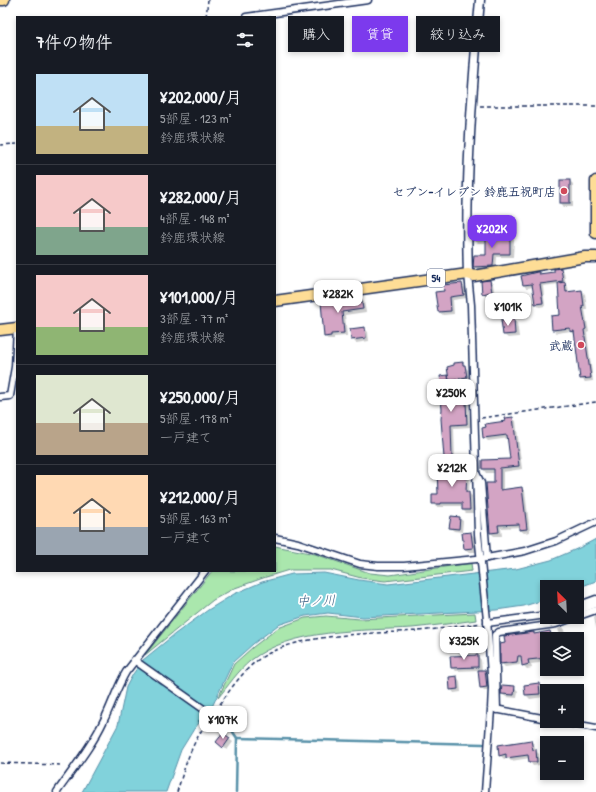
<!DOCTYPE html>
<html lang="ja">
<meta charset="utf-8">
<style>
body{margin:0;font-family:"Patrick Hand","Klee One",sans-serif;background:#20242c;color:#f1f3f6;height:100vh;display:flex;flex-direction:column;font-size:15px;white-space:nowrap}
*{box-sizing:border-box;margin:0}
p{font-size:13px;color:#9ea1a6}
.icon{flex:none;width:22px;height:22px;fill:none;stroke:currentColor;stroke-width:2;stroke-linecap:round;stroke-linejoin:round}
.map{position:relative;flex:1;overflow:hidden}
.sheet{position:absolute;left:16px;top:16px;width:260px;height:556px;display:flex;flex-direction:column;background:#171b24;border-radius:0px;box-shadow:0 2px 6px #0003}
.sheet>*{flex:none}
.guide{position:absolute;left:288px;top:16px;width:248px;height:36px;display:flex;gap:8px}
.needle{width:26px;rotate:336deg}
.tools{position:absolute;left:540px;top:580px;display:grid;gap:8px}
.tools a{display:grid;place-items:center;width:44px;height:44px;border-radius:0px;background:#171b24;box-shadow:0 2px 6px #0003;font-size:20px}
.price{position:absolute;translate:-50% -34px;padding:0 9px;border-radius:8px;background:#fff;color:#222;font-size:13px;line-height:26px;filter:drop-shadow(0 1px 2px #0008)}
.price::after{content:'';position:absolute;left:50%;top:24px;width:12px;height:9px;margin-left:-6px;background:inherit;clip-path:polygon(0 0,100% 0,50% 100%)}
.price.current{background:#7c3aed;color:#fff}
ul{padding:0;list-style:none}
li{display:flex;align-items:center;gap:12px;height:100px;padding:0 20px}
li+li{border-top:1px solid #363941}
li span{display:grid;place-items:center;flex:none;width:112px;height:80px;border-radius:0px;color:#555}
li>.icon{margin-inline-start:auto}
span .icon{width:48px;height:48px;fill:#fffc;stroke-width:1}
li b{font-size:17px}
h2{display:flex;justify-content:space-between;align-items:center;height:48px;padding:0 20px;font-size:17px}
.chip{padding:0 14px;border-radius:0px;background:#171b24;box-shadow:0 2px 6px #0003;font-size:14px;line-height:36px}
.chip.current{background:#7c3aed;color:#fff}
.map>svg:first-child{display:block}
</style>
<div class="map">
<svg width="596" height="792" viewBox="0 0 596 792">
<rect width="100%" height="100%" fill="#fff"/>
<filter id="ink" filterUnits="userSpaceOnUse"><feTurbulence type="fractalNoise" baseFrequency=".025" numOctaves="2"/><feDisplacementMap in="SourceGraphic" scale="8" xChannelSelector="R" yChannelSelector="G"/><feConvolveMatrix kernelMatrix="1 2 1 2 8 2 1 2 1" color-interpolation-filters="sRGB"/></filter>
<g filter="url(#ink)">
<g fill="#aae7ad" stroke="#628b86">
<polygon points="275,546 315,554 370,573 390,575 471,563 472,571 385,581 361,578 331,570 289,570 266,577 235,588 213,600 145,655 212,571 275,571"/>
<path d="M 475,613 L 476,620 C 454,623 433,626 412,628 C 362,631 291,628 250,661 C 238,671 228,686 218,698 L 234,664 L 253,647 L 278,628 L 305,618 L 326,616 L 360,619 Z"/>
</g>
<polygon fill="#81d2db" stroke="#5891a9" points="596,539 596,581 577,588 577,587 547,587 547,599 524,606 496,610 363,617 328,613 305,616 278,625 253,644 233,662 211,709 194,729 181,750 166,792 82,792 118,725 126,687 133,674 143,660 175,634 208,610 234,594 262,582 292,574 324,573 359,580 388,584 516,569 551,560 579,548"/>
<g fill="#0003">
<polygon points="461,24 465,27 466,39 447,41 444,37"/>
<polygon points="561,181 570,181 573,184 573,207 564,207 561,203"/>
<polygon points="474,235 510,236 514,240 513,257 497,257 496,269 478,270 474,266 487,256 487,243 478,243 474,240"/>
<polygon points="561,269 564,272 566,285 568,287 569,293 582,291 585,294 587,309 585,309 589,332 587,333 593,381 585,382 581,378 575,335 571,331 557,333 553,330 561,316 559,284 543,286 545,306 539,307 536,304 534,287 526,288 524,285 539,273 541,275 556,273"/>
<polygon points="490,281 493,284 495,296 487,297 483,293"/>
<polygon points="462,284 465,288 467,298 453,300 454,314 443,315 439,312 445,291"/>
<polygon points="361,298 364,301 366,312 345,315 347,336 334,337 334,340 329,340 325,337 322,303"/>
<polygon points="513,319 517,323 519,337 508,338 504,335"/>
<polygon points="365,329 368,332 369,341 356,343 352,339"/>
<polygon points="462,363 468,370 470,381 453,383 451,381 452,395 469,393 472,396 472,404 469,404 470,427 454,428 455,461 449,461 445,457 443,391 448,376 450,378"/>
<polygon points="512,418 516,421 522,469 503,472 503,490 521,488 525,491 530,532 524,533 520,530 520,527 501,528 502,536 494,536 491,533 495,473 486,473 483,469 483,461 512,460 509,438 488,441 484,437"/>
<polygon points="467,471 470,475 469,493 472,496 473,513 466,513 463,510 463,506 444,506 444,507 436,507 433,503 439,495"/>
<polygon points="459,518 463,521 462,532 454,531 450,528"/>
<polygon points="471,533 474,537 476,552 469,552 465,549"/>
<polygon points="596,616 596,629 594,617"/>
<polygon points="563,627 565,634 560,635 558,629"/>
<polygon points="550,632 553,635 554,639 547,639 547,662 531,664 532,668 527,669 523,665 521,655 520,665 505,667 501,663 533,633 535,635"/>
<polygon points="478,656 481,660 482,671 485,671 488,674 490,691 484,691 481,688 479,670 456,671 452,668"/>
<polygon points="457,677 460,681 461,692 454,693 451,689"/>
<polygon points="539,684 543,688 544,697 530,699 526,695 525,686"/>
<polygon points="514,687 518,691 517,698 506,697 502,694"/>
<polygon points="229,739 233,742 227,750 220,745"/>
<polygon points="531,741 534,744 536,751 539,754 540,765 533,766 530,762 530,758 511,761 508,758 504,759 500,755"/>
</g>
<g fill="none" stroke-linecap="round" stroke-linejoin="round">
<g stroke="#5891a9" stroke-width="2.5">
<polyline points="199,721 204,723"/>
<polyline points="231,729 237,738 236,792"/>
<polyline points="237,738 483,744"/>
</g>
</g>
<g fill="#d3a4c4" stroke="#1b2f5e">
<polygon points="461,22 463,36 443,38 441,25"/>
<rect x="560" y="180" width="10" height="23"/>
<polygon points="473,234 510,235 510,254 494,254 493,266 473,267 474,255 486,255 486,240 473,240"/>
<polygon points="561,268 563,281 540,284 543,303 535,304 532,284 523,285 521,276 537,272 539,272 539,274 554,272 554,269"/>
<polygon points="490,280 492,292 482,294 481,281"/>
<polygon points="565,282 566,292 582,290 584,306 582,306 586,329 584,330 591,378 580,379 574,331 570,332 570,328 552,330 551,316 560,315 558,283"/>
<polygon points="462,283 464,295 450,297 451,311 438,312 435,292 444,291 443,285"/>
<polygon points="361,297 363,309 342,312 344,333 331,334 331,336 324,337 321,302"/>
<polygon points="514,318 515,334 503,335 501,320"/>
<polygon points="365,327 366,338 351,340 350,329"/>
<polygon points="463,362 463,365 465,365 467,377 449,380 447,367 454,365 454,363"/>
<polygon points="448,375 450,395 469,392 469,400 466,401 467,424 451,425 452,457 444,458 441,419 442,409 440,390 442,390 440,376"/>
<polygon points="513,417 519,466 500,468 500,490 522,487 527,529 519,530 519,524 498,525 499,532 490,533 486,483 494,483 494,469 482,469 482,460 510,459 507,435 483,438 482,428 486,427 485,424 506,421 505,418"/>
<polygon points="437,469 467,470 466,492 469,492 470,510 462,510 462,503 441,503 441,504 432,504 432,494 438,494"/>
<polygon points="451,516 460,517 459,529 449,528"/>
<polygon points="471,532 473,548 464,549 462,533"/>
<polygon points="550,631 552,638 547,639 547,658 528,660 529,664 522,666 521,656 518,656 517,662 500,664 500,644 505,643 504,636 534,632 534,634"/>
<polygon points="478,655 478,667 451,668 450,656"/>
<polygon points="478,670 485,670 487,687 480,688"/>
<polygon points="457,676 458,689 450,690 449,677"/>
<polygon points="539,683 540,694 525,695 524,685"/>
<polygon points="502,685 515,686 514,695 501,694"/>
<polygon points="223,733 230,738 223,748 216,742"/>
<polygon points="531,740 533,750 536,749 537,762 529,762 528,755 506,758 506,754 499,756 498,745"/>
</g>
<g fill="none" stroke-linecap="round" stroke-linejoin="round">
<defs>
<g id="minor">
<polyline points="246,17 368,0"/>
<polyline points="468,274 471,305 478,534 487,620 492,688 491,709 485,792"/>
<polyline points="0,397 10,396 15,367 17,328"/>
<polyline points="477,475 481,483 487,558"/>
<polyline points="275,538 298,543 360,564 378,566 404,566 487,558 525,551 556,541 596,522"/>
<polyline points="577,606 596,599"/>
<polyline points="577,611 596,604"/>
<polyline points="487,623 547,615"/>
<polyline points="134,660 212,715"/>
<polyline points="495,709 547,719"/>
<polyline points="497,710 495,635 499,632 556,624 596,610"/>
<polyline points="558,721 596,728"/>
<path d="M 57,792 C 73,769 92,746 104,720 C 112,704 117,687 126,672 L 205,571"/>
</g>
<path id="tertiary" d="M 468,274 C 465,183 472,91 480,0"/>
<g id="primary">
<polyline points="0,0 4,0"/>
<polyline points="596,181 596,233"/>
<polyline points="275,301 468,274 474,276 585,257 596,257"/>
<polyline points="0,330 17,328"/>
</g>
</defs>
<use href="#minor" stroke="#1b2f5e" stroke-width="9"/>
<use href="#tertiary" stroke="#1b2f5e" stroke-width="11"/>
<use href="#primary" stroke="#1b2f5e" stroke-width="13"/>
<g stroke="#1b2f5e" stroke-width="1.5" stroke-dasharray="4 3" stroke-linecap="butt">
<polyline points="206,17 208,0"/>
<polyline points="480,106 596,106"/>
<polyline points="0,145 17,144"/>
<polyline points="481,418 596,402"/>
<path d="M 216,710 C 227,694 239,676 254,663 C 290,632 372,634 418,631 C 439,629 460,626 481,623"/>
<polyline points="0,763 61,765"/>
<path d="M 177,792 C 185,766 191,744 208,721"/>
</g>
<use href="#minor" stroke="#fff" stroke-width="6"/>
<use href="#tertiary" stroke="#fff" stroke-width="8"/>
<use href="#primary" stroke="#fedd96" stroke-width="10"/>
</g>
</g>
<g fill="#d1495b" stroke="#fff" stroke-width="1.5">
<circle cx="564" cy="191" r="4"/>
<circle cx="581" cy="345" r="4"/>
</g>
<g text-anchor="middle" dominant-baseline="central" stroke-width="3.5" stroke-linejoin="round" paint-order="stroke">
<rect fill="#fff" stroke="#5f6d8e" stroke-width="1" x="427" y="269" width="18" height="18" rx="3"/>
<g font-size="11" font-weight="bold" fill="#1b2f5e">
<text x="436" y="278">54</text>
</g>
<g font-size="12" font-weight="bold" fill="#1b2f5e" stroke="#fff" text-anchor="end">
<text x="556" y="191">セブン-イレブン 鈴鹿五祝町店</text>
<text x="573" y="345">武蔵</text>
</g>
<g font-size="13" font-style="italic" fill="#3a6084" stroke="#fff">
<text transform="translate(316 600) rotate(-2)">中ノ川</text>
</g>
</g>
</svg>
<div class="tools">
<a><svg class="needle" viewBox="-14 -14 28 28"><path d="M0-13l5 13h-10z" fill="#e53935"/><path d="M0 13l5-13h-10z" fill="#9ea1a6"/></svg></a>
<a><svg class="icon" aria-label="layers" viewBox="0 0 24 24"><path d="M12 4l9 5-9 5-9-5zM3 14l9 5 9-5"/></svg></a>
<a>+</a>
<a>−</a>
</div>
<b class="price current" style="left:492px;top:249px">¥202K</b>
<b class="price" style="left:338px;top:314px">¥282K</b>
<b class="price" style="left:508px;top:327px">¥101K</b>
<b class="price" style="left:451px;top:413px">¥250K</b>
<b class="price" style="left:452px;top:488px">¥212K</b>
<b class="price" style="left:464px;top:661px">¥325K</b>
<b class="price" style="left:223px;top:740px">¥107K</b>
<div class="guide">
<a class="chip">購入</a>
<a class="chip current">賃貸</a>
<a class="chip">絞り込み</a>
</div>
<section class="sheet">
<h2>7件の物件<svg class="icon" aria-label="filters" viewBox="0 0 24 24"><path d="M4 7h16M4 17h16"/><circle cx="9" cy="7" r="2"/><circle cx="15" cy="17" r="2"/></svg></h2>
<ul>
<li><span style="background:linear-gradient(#bfe0f5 65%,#c2b280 0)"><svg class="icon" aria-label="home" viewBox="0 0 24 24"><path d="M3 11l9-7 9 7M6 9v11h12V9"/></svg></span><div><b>¥202,000/月</b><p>5部屋 · 123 m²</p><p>鈴鹿環状線</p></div></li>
<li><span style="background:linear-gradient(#f6c9c9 65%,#7fa58c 0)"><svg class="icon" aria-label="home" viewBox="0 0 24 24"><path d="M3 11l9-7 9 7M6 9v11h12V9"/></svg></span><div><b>¥282,000/月</b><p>4部屋 · 148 m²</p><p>鈴鹿環状線</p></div></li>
<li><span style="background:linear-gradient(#f6c9c9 65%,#8fb573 0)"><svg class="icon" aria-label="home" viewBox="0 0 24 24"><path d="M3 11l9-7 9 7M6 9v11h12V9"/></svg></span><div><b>¥101,000/月</b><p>3部屋 · 77 m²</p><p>鈴鹿環状線</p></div></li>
<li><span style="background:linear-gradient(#dfe7d0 60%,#b9a48a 0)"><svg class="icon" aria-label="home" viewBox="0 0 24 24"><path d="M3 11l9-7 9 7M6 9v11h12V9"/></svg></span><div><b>¥250,000/月</b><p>5部屋 · 178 m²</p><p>一戸建て</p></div></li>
<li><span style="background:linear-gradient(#ffd9b3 65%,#9aa5b1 0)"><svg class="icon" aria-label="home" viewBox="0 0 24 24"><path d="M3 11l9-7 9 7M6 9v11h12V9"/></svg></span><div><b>¥212,000/月</b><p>5部屋 · 163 m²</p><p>一戸建て</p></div></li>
</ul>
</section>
</div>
